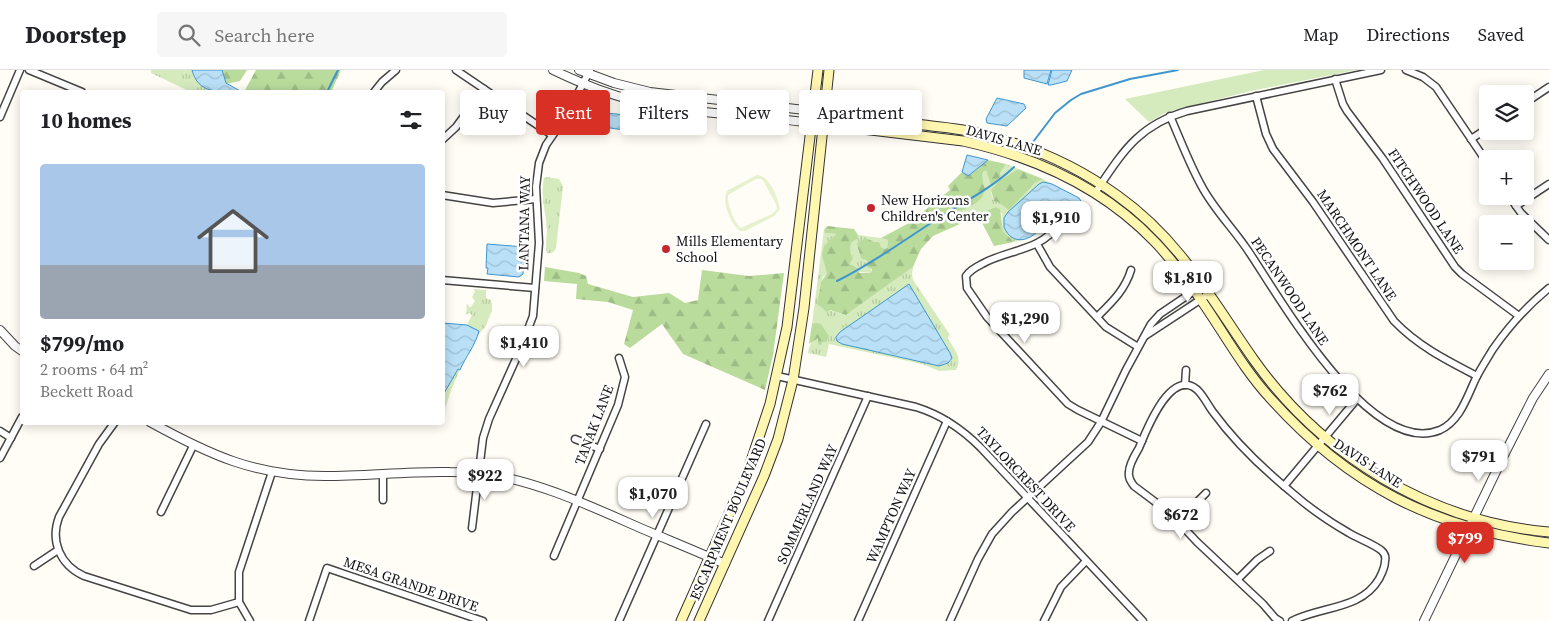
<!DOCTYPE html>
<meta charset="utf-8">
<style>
body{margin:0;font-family:"Source Serif 4",serif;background:#f6f6f6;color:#202124;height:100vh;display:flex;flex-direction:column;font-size:19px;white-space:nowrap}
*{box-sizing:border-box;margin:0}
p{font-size:16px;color:#757577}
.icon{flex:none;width:28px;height:28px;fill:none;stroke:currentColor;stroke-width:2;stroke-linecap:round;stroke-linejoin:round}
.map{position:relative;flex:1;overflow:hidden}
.side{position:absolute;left:20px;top:20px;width:425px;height:335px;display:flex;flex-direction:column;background:#fff;border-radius:5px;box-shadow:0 2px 12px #0003}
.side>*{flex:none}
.top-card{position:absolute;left:460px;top:20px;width:475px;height:45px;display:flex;gap:10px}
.tools{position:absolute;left:1479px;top:15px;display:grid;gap:10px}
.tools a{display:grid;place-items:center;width:55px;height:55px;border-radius:5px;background:#fff;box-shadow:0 2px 12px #0003;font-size:25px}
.price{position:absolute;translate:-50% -42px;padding:0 11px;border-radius:10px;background:#fff;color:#222;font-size:16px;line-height:32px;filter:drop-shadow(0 1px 2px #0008)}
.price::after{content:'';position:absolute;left:50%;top:30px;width:15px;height:11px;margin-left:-8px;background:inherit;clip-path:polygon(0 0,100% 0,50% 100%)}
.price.current{background:#d93025;color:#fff}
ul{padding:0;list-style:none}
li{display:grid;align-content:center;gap:10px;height:265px;padding:0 20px}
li+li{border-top:1px solid #e0e0e0}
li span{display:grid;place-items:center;height:155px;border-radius:5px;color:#555}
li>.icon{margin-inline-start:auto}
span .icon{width:90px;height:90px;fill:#fffc;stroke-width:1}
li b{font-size:21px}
h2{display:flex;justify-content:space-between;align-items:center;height:60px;padding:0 20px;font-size:21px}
.chip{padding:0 18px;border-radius:5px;background:#fff;box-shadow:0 2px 12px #0003;font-size:18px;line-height:45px}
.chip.current{background:#d93025;color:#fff}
header{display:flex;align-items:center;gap:30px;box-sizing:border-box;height:70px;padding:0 25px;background:#fff;border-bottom:1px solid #e0e0e0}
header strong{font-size:24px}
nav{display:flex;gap:28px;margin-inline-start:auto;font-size:18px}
.search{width:350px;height:45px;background:#f6f6f6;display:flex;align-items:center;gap:12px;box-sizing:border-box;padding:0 18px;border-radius:5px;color:#757577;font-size:19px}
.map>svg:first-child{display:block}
</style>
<header>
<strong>Doorstep</strong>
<div class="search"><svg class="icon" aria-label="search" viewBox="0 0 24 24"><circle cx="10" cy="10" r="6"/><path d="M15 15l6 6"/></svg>Search here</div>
<nav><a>Map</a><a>Directions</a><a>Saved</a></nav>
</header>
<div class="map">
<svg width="1549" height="551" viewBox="0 0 1549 551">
<defs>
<pattern id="grass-tufts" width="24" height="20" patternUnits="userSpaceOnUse" patternTransform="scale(1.25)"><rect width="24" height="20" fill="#d5ebbd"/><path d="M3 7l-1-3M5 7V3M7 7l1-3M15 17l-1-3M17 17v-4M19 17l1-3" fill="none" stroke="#b6c8a1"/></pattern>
<pattern id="forest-firs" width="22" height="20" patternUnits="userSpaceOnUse" patternTransform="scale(1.25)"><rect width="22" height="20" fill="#b9dc9c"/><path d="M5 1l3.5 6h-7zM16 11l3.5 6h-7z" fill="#9ebc85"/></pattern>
<pattern id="water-waves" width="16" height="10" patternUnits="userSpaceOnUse" patternTransform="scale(1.25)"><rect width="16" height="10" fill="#b9e0f7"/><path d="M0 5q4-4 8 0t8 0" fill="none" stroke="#9ebfd3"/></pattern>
</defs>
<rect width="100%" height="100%" fill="#fffdf5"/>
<g fill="url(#grass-tufts)">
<polygon points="151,0 192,0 194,8 218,22 191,22 151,3"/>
<path d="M 1006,94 L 1018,99 L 1000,110 L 991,122 L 993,129 L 1009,139 L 1035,113 L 1043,109 L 1079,128 L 1081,131 C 1072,150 1061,136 1045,144 L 1043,149 L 1042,156 C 1035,166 1026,169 1014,172 L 1003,161 L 1002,144 L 995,137 L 960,154 L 951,150 L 949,146 L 953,142 L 968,137 L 976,132 L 983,125 L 984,118 L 982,102 L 986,99 L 992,115 L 1000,107 L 1000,103 Z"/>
<path d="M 547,107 L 559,109 L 563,116 L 556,178 C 555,182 551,184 547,183 C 545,175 547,168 547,159 C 546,143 540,125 544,108 Z"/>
<path d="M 824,160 L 825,163 L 836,164 L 833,168 L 827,203 L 823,207 L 819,220 L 819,227 L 822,238 L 846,245 L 913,197 L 912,204 L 913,210 L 950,265 L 947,268 C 954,278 963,288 956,300 L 939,301 L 922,294 L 829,274 L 826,287 L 808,283 C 809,277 811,269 818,268 L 822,272 L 827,272 L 829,266 L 812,254 Z"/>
<path d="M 858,165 L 881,168 L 888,170 L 887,178 L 885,179 L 870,171 L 857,175 L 861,188 C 867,191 872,195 871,203 L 859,202 L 858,198 L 850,194 L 853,188 L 850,181 L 851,173 L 857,169 Z"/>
<polygon points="474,219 486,220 486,228 491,230 492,234 492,241 485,257 478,265 473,277 466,285 451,320 443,346 443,253 467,255 472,245 469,243 466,245 467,233 470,238 475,231 472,227 475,221"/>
</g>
<g fill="url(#forest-firs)">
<polygon points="222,0 247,0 240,11 226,14"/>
<polygon points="256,0 341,0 331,22 244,22"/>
<path d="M 988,90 L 1006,94 L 1000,103 L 1000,107 L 991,115 L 986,100 L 983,102 C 981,109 986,117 984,123 C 981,133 963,141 953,142 L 949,146 L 951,150 L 960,154 L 933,166 L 921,179 L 913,197 L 846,245 L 830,240 L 827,242 L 817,234 L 821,212 L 827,203 L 822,185 L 824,176 L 836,164 L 825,163 L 824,160 L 827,156 L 854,159 L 858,165 L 857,169 L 851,173 L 850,181 L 853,188 L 850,194 L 858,198 L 859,203 L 871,203 L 872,199 L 867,197 L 867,191 L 861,188 L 857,175 L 858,172 L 866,168 L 874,172 L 879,172 L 881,177 L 885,179 L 887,178 L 888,170 L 881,168 L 909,153 L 950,120 L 948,116 L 962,102 L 968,106 Z"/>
<polygon points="1018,99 1043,109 1035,113 1009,140 998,132 994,131 991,120 1000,110"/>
<polygon points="995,137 1000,139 1003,161 1014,172 994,176 978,145"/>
<polygon points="545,197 579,203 586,206 588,214 633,227 669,223 685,233 698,230 702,200 749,206 784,203 773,285 765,320 683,284 662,254 630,278 624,274 633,240 608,232 576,229 577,214 544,211"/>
<polygon points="816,253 821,254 829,266 827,272 822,272 821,275 818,274 818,268 809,274 812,254"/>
</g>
<polygon fill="#d5ebbd" points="1264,0 1356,0 1251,21 1167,42 1149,52 1125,29"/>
<path fill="#e6f2cf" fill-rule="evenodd" d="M 757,105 C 769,105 778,128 780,139 L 774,146 L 745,161 L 740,161 C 731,155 720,129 728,120 ZM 756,109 L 761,109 L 764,112 L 776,134 L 777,139 L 772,144 L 741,158 C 734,153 727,133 728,125 Z"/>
<g fill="url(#water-waves)" stroke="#3f96cf">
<path d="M 192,0 L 222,0 L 226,13 L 240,21 L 239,22 C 219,22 198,24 192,0 Z"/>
<polygon points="1024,0 1051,0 1047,14 1024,8"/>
<polygon points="1052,0 1072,0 1067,11 1051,15 1048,15"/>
<polygon points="997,28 1024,34 1026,38 1007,56 987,53 986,49"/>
<polygon points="607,43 634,46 632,61 595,56 595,50"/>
<polygon points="967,85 988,90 968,106 962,102"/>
<path d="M 1043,112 L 1052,114 L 1079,128 L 1081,131 C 1072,150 1061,136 1045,144 L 1043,149 L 1042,156 C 1032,171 1012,177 1004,157 L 1004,148 L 1008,142 L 1039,114 Z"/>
<polygon points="487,174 525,177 523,204 519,207 487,204 488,198 486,198"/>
<polygon points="909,214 950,283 952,288 948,293 939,296 842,274 837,271 836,267 840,262"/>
<path d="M 443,253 L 467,255 L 479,261 C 475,276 466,286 460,300 L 458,299 L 443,325 Z"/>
</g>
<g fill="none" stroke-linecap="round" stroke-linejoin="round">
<g stroke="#3f96cf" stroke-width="2">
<polyline points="327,22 338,0"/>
<polyline points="1033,72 1055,43 1071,30 1081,24 1130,9 1178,0"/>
<path d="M 837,211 C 870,195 900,173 931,153 C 959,134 990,120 1014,97"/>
</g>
<defs>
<g id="minor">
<polyline points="29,0 82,22"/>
<polyline points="456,0 552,65"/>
<polyline points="1406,0 1423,7 1436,17 1488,94"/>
<polyline points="1335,9 1343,34 1347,41 1383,89 1455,197 1462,204 1519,246"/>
<polyline points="374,22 382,12 396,0"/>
<path d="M 1256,26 L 1266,64 L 1273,79 L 1313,132 L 1394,251 C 1418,276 1446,290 1477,306"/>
<polyline points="1525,33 1549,17"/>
<path d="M 1170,46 C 1180,69 1189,93 1201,115 C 1214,140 1234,159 1249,182 C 1280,228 1371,389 1440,360 C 1460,351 1467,327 1476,308 C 1481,298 1487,289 1493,279 C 1509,256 1527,236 1549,218"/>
<polyline points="0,47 20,0"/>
<polyline points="1471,69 1488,58"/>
<polyline points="442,70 456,57 484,19"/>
<path d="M 1095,123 C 1122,83 1138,55 1187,41 L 1381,0"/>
<polyline points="442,125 493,133 536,129"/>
<polyline points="1509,126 1521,143 1549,170"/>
<polyline points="1516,136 1549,114"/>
<path d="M 1058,155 C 1041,181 1006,180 982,194 C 976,197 970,200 966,206 L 967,218 L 987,247 L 1068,334 L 1078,340 L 1142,371"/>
<polyline points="1037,174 1050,197 1106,257 1138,277"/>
<polyline points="442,210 535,218"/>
<path d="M 1097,247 C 1112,232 1125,220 1131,200"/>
<polyline points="1145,266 1209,224"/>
<path d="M 777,306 L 916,337 C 942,345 962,359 981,378 L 1143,551"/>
<polyline points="1185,315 1186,300"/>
<path d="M 115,352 L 99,374 L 59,447 C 50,471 60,495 84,506 L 191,540 L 211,540 L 239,532"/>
<polyline points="0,361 11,368"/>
<polyline points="575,369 600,379"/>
<polyline points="0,388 22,347"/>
<polyline points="383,404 383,430"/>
<polyline points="1284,416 1357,329"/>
<polyline points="161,442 193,376"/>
<polyline points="1178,451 1206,423"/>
<polyline points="472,458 483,368 489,349 520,280 533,246 539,173 536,117 539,93 546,75 566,46 590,0"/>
<polyline points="554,486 618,335 625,307 619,288"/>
<polyline points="34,496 58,480"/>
<polyline points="1238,509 1257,490 1270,481"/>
<polyline points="250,551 239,532 239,502 272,402"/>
<polyline points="309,551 327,498 483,551"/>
<polyline points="619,551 706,354"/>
<polyline points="768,551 868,326"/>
<polyline points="858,551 947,351"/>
<polyline points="950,551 978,489 992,464 1012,442 1088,372 1101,352 1126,300 1151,254 1160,244 1197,219"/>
<polyline points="1044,551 1061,517 1086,491"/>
<path d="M 1280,551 L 1275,548 L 1263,534 L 1197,472 L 1170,443 L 1134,416 C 1131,412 1128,408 1129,402 C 1129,394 1135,385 1139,378 C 1146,361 1165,312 1188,315 C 1200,317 1206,333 1213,342 C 1235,372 1262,398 1290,421 C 1308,437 1328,451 1349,463 C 1357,468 1376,475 1382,481 C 1385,484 1386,487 1385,491 C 1385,498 1382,503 1379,509 C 1361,540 1321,536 1292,551"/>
</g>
<g id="tertiary">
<path d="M 553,0 C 578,12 604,23 632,30 C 690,44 752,45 812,53"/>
<polyline points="579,0 614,13 650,22 813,41"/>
<polyline points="0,260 15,276 22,281"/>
<path d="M 150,352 C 210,385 255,406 325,406 C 367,406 409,401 450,402 C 460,402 471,402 481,403 C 537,411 586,434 638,457 C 666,469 696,481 725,494"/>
<polyline points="1424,551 1504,385 1533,328 1549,304"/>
</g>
<g id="secondary">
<path d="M 813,41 C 850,47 887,50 924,55 C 939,57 954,58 968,61 C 1022,72 1073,93 1118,126 C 1181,171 1211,229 1254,290 C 1322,386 1431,452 1549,462"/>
<path d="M 812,53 L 963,71 C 1035,87 1102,117 1154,171 C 1171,188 1185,208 1199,227 C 1223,261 1243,299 1271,329 C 1348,415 1434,459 1549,473"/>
<polyline points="681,551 747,403 770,334 787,257 818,0"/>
<polyline points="699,551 764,406 778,369 793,310 804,238 829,0"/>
</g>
</defs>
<use href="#minor" stroke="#444" stroke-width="9"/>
<use href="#tertiary" stroke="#444" stroke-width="10"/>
<use href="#secondary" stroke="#333" stroke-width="11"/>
<use href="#minor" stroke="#fff" stroke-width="6"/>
<use href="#tertiary" stroke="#fff" stroke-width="8"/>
<use href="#secondary" stroke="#fff6b0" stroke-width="9"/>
</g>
<g fill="#c4262e" stroke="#fff" stroke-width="2">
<circle cx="871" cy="138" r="5"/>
<circle cx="666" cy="179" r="5"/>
</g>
<g text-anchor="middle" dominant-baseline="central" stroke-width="5" stroke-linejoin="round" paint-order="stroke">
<g font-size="14" fill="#111" stroke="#fff">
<text transform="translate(1004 70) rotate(16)">DAVIS LANE</text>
<text transform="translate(1426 131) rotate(56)">FITCHWOOD LANE</text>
<text transform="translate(524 153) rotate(-89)">LANTANA WAY</text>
<text transform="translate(1357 175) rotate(56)">MARCHMONT LANE</text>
<text transform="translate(1290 221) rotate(56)">PECANWOOD LANE</text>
<text transform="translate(594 355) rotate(-69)">TANAK LANE</text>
<text transform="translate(1368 393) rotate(33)">DAVIS LANE</text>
<text transform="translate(1026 409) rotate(47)">TAYLORCREST DRIVE</text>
<text transform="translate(807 434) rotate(-66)">SOMMERLAND WAY</text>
<text transform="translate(891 446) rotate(-66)">WAMPTON WAY</text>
<text transform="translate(728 449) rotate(-67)">ESCARPMENT BOULEVARD</text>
<text transform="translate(411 514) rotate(19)">MESA GRANDE DRIVE</text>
</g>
<g font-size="14" fill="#111" stroke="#fff" text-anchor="start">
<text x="881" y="130">New Horizons<tspan x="881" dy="16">Children's Center</tspan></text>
<text x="676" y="171">Mills Elementary<tspan x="676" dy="16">School</tspan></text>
</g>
</g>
</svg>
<div class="tools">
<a><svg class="icon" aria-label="layers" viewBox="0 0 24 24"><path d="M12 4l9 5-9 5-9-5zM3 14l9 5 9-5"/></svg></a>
<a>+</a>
<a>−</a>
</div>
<b class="price" style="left:1056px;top:173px">$1,910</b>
<b class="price" style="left:1188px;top:233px">$1,810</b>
<b class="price" style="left:1025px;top:274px">$1,290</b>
<b class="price" style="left:524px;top:298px">$1,410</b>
<b class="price" style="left:1330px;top:346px">$762</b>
<b class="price" style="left:1479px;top:412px">$791</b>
<b class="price" style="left:485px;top:431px">$922</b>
<b class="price" style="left:653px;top:449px">$1,070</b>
<b class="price" style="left:1181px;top:470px">$672</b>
<b class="price current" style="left:1465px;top:494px">$799</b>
<div class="top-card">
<a class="chip">Buy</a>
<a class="chip current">Rent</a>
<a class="chip">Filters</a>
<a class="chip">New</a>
<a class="chip">Apartment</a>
</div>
<section class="side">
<h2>10 homes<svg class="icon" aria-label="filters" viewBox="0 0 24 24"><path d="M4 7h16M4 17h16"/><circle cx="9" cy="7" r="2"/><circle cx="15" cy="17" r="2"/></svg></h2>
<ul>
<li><span style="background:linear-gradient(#a9c7e8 65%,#9aa5b1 0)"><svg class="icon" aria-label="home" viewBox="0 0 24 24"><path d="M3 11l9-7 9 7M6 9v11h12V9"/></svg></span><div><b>$799/mo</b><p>2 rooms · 64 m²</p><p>Beckett Road</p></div></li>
</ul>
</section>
</div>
